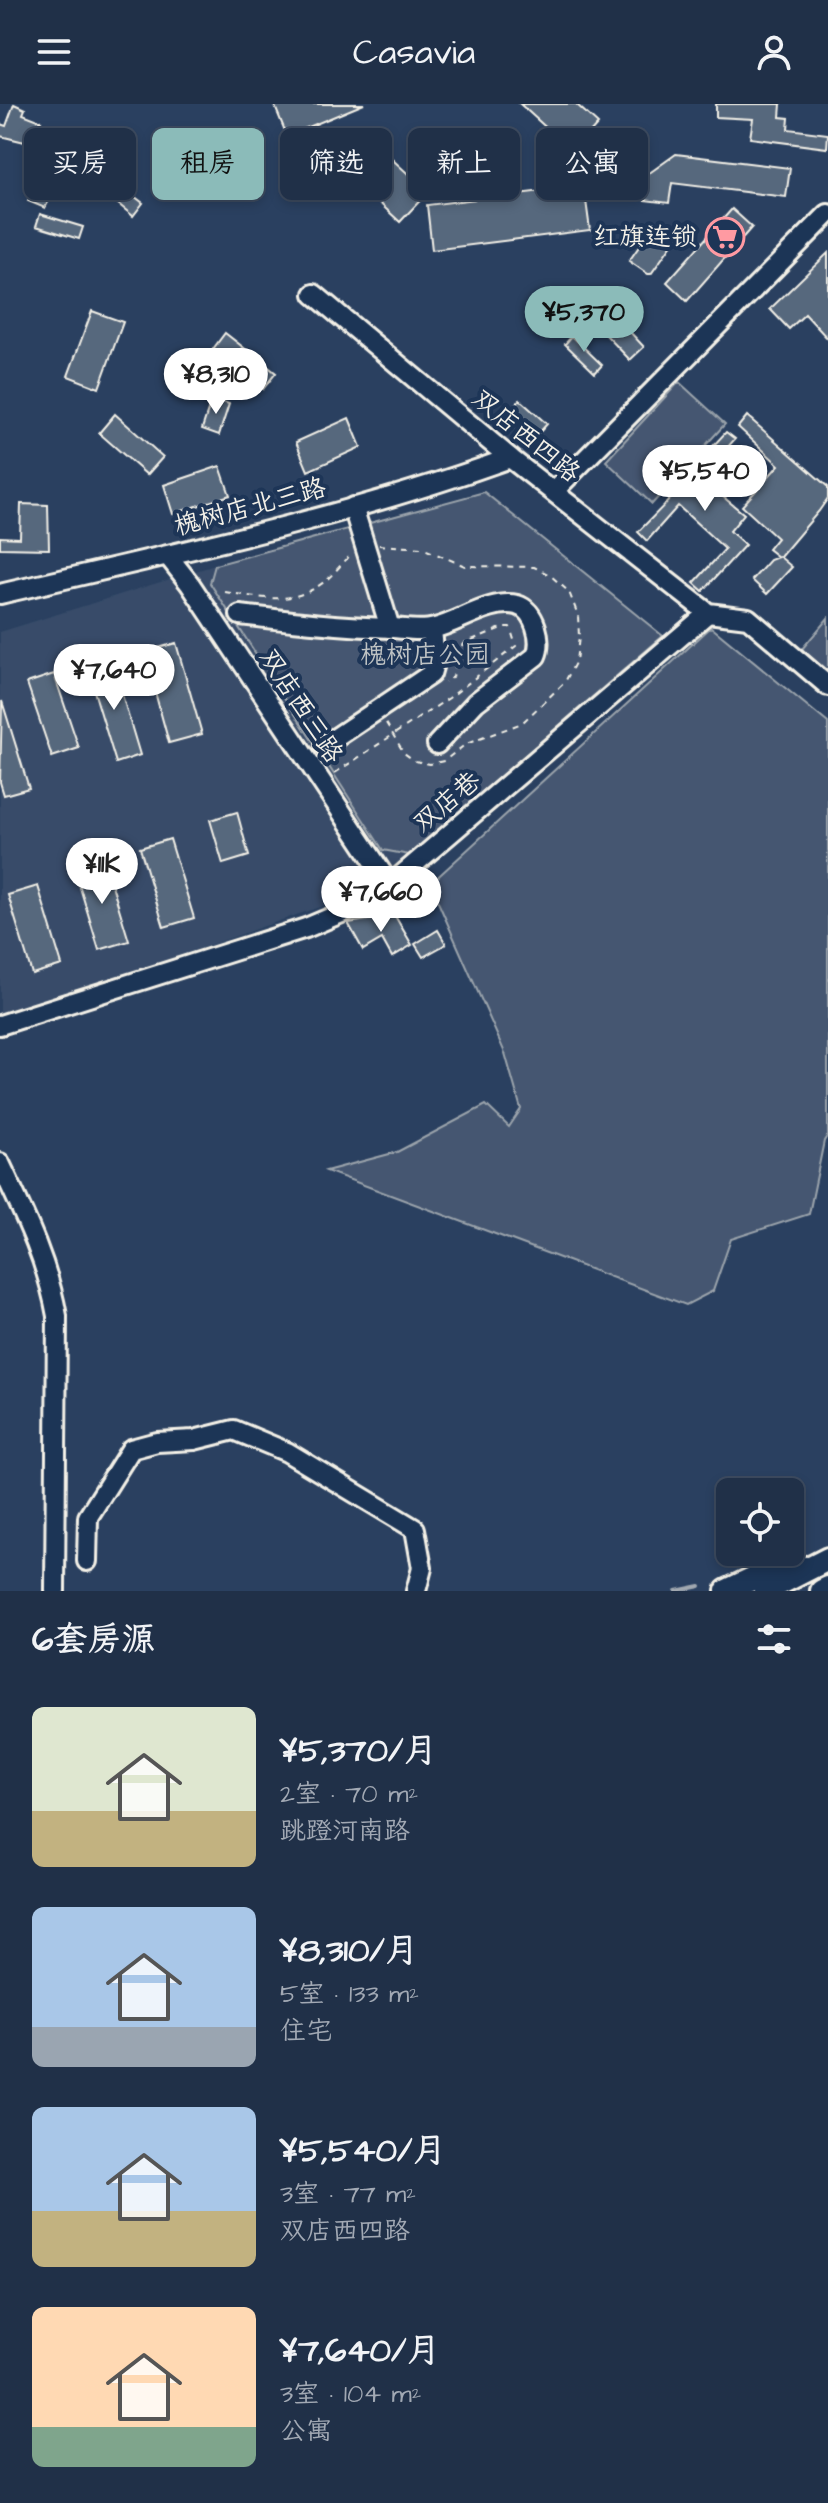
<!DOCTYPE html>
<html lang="zh">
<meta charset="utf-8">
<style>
body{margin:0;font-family:"Architects Daughter","LXGW WenKai TC",sans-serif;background:#28384f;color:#f1f3f6;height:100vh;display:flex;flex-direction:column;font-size:30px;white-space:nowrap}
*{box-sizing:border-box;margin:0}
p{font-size:26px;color:#a2a9b4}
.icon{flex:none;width:44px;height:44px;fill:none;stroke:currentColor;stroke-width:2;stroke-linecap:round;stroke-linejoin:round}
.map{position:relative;height:1487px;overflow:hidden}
.side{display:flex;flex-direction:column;background:#203048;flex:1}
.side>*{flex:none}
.hud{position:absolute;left:24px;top:24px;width:780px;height:72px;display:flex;gap:16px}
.fabs{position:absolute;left:716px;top:1374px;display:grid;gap:16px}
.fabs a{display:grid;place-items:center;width:88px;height:88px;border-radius:12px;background:#203048;box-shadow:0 4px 12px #0003,0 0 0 2px #3d4b60;font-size:40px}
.price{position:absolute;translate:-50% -68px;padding:0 18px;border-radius:28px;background:#fff;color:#222;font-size:26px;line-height:52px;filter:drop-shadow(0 2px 4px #0008)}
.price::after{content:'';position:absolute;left:50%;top:48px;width:24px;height:18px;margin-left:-12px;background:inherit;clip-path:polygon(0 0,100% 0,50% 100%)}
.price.active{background:#8bbbb9;color:#111}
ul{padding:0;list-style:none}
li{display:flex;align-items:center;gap:24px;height:200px;padding:0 32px}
li span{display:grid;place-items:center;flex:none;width:224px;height:160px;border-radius:12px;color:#555}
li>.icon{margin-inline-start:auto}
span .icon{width:96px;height:96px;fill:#fffc;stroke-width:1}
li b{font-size:34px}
h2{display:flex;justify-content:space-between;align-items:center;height:96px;padding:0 32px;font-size:34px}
.chip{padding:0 28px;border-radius:12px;background:#203048;box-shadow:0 4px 12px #0003,0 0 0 2px #3d4b60;font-size:28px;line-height:72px}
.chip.active{background:#8bbbb9;color:#111}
header{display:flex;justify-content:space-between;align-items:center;height:104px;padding:0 32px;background:#203048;font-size:36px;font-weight:600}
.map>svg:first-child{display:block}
</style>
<header><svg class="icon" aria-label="menu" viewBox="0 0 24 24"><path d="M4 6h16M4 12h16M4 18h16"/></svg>Casavia<svg class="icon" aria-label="person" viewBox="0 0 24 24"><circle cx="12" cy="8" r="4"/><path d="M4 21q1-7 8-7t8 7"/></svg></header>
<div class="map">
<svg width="828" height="1487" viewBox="0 0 828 1487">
<rect width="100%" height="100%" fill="#2a4060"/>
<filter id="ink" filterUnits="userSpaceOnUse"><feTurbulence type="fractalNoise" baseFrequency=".0125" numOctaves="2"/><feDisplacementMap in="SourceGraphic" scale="16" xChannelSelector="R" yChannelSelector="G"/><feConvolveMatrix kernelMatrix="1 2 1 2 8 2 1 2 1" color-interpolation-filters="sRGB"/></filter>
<g filter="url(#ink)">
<polygon fill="#374c69" points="484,388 663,532 409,751 354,791 0,914 0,528 215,461"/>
<g fill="#445771" stroke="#9ca4ac" stroke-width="2">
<polygon points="679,278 725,320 652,400 606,357"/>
<polygon points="484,388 663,532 409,751 383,746 210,479 215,461"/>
<polygon points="828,514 828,568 802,545"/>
<polygon points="711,523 828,619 828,1031 824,1037 809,1110 731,1135 713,1187 686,1201 326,1067 397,1048 486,1001 509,1023 521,1005 505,949 430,780"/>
</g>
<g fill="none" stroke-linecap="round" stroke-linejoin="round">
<polyline stroke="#a1a8b0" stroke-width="4" points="676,1487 700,1482"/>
</g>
<g fill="#56677d" stroke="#f4f1e8" stroke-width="2">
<polygon points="14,0 25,5 23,10 41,17 33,40 0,32 0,20 6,22"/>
<polygon points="274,0 364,0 287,32"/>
<polygon points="520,0 576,0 598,20 573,48"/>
<polygon points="716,0 781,0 780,13 789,14 788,25 828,30 827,44 750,34 753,15 716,13"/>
<polygon points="371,36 428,88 400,118 344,66"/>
<polygon points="676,50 790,64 786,93 672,79 669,99 644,96 648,70"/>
<polygon points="43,66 62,72 45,104 28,97 32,86 36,88"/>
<polygon points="584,82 590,126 432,146 427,101"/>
<polygon points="126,86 143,99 133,112 117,99"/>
<polygon points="732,105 752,123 687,197 667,178"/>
<polygon points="40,110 83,123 79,135 36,122"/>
<polygon points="656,118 677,133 651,170 648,170 629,157"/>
<polygon points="828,149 828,235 805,210 789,225 770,205"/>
<polygon points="604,200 644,243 630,256 589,213"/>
<polygon points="92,207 123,218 99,284 68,272"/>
<polygon points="225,229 276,269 263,285 213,245"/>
<polygon points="572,232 602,261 595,269 565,240"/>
<polygon points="212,294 229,300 219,331 202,325"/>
<polygon points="520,296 547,320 538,330 511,306"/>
<polygon points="115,310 163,353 147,371 99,329"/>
<polygon points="747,312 828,383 828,394 819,407 780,453 792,463 767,490 752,476 770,456 778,453 768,445 777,434 742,402 779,361 738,323"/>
<polygon points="349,314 361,343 308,367 296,338"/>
<polygon points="726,328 735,335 700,374 744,410 730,427 745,441 703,487 694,479 725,445 678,402 647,437 638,428 682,383 700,360 698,358"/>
<polygon points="220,362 230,391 173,410 164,381"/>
<polygon points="21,400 48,401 49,445 0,444 0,433 20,434"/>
<polygon points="176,539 202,630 169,639 144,548"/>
<polygon points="112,557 140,651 116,659 87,564"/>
<polygon points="54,570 79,644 52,653 27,579"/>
<polygon points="2,597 29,684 4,691 0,678"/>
<polygon points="237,708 249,752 223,760 210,716"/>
<polygon points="170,735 194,814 164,823 140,744"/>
<polygon points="105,758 129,837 99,846 75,767"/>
<polygon points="38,782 62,861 32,870 8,791"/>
<polygon points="395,812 412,841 392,853 382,835 363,846 348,819"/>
<polygon points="438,826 446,840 423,853 415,840"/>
</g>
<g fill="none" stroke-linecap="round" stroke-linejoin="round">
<defs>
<g id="minor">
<polyline points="314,190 510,354 708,509 748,514 828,582"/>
<polyline points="554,387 828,110"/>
<polyline points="353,403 390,524"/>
<polyline points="168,452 190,480 390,781"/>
<path d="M 0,490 C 171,450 344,414 510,354"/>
<path d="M 240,511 C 291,517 342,523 393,524 C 406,525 423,528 435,524 C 460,518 491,495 517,501 C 535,506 543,537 536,552 L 476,598 L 437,640"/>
<polyline points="325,641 431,570 435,556 432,526"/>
<polyline points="0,921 306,824 351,805 390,781 708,509"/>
<path d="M 0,1059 C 24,1110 47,1156 57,1212 L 55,1487"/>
<polyline points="87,1457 88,1413 131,1345 157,1338 194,1336 234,1326 287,1348 415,1425 422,1464 416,1487"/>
</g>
<g id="major">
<polyline points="727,1487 777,1463 808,1464"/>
<polyline points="765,1487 828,1455"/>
<polyline points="822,1487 828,1484"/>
</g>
</defs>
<use href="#minor" stroke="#f4f1e8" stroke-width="24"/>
<use href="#major" stroke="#f4f1e8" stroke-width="28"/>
<g stroke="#f4f1e8" stroke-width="2" stroke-dasharray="6 6" stroke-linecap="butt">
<polyline points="379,441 422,444 465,462 534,463 550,471 569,488 578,511 579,533 576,557 565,578 522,619 466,640 444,657 430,660 415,657 404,649 386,619"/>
<path d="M 225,488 C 260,494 293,502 324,478 C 334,470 342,459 351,451"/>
<polyline points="335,669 449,594 516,542 510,523 504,523 464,539 459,545 453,573 445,578"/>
</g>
<use href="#minor" stroke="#1d3557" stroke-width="18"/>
<use href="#major" stroke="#1d3557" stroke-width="22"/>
</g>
</g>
<defs>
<symbol id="supermarket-ring" viewBox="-11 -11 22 22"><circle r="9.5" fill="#1d3557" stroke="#ff9aa2" stroke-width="1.5"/><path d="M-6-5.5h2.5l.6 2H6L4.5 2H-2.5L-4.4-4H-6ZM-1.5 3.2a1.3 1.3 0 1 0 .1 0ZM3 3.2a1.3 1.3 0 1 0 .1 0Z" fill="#ff9aa2"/></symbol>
</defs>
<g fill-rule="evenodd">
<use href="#supermarket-ring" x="703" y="111" width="44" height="44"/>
</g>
<g text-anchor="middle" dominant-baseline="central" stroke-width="8" stroke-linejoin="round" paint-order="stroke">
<g font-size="26" fill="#f4f1e8" stroke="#1d3557" text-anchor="end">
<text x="697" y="133">红旗连锁</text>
</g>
<g font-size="26" fill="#f4f1e8" stroke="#1d3557">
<text transform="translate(526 332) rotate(39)">双店西四路</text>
<text transform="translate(250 403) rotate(-15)">槐树店北三路</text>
<text transform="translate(301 602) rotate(57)">双店西三路</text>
<text transform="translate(447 698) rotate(-40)">双店巷</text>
</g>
<g font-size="26" fill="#bfc3c4" stroke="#1d3557">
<text x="425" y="551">槐树店公园</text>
</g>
</g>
</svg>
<div class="fabs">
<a><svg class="icon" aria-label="locate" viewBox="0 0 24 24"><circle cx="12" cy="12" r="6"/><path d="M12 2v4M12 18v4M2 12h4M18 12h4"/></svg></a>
</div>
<b class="price active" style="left:584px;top:250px">¥5,370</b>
<b class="price" style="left:216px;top:312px">¥8,310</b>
<b class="price" style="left:705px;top:409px">¥5,540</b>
<b class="price" style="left:114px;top:608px">¥7,640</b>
<b class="price" style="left:102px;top:802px">¥11K</b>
<b class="price" style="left:381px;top:830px">¥7,660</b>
<div class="hud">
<a class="chip">买房</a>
<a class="chip active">租房</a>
<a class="chip">筛选</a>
<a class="chip">新上</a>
<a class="chip">公寓</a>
</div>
</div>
<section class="side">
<h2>6套房源<svg class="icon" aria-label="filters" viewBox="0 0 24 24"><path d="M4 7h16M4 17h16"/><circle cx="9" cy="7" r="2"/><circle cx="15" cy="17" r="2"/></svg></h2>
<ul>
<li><span style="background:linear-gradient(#dfe7d0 65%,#c2b280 0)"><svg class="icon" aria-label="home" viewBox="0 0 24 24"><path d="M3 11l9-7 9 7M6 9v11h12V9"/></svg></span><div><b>¥5,370/月</b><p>2室 · 70 m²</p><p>跳蹬河南路</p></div></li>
<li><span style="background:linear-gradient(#a9c7e8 75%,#9aa5b1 0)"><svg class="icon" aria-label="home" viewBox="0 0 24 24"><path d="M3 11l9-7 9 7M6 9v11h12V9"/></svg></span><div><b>¥8,310/月</b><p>5室 · 133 m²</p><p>住宅</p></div></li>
<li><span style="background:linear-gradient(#a9c7e8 65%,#c2b280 0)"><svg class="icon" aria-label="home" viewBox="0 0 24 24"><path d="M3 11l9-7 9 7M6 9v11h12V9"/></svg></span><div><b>¥5,540/月</b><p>3室 · 77 m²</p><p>双店西四路</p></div></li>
<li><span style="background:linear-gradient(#ffd9b3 75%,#7fa58c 0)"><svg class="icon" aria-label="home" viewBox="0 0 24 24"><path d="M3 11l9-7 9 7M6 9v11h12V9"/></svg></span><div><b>¥7,640/月</b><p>3室 · 104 m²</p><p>公寓</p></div></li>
</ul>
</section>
